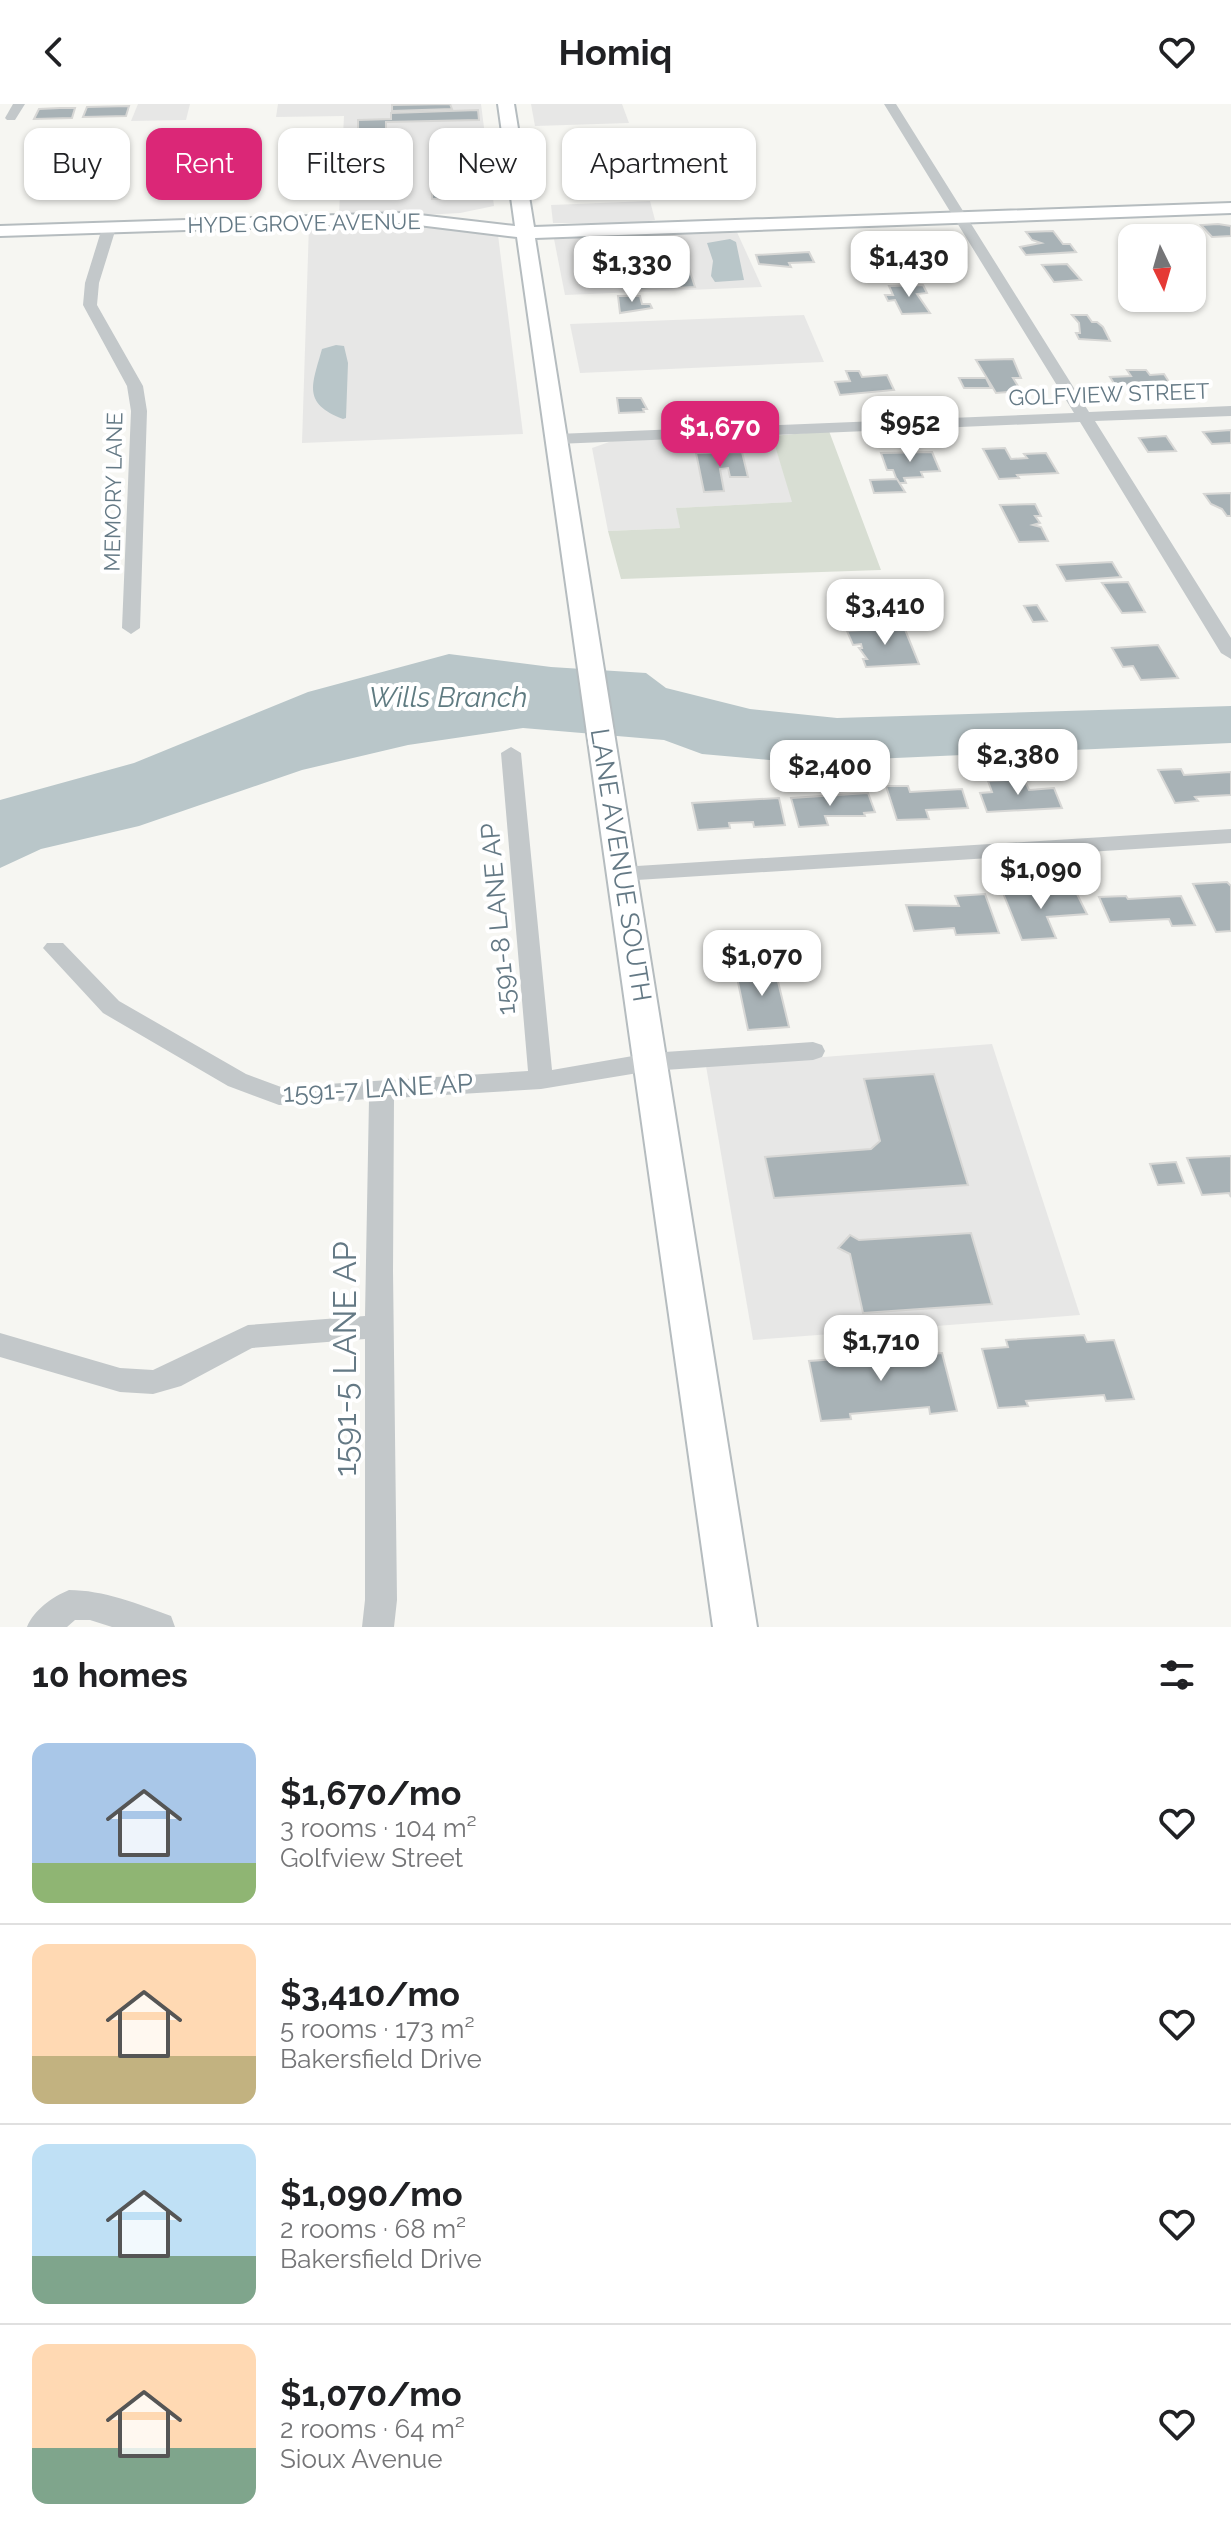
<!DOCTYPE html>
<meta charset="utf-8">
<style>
body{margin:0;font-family:Raleway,sans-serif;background:#f2f2f2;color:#202124;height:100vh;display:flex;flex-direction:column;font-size:30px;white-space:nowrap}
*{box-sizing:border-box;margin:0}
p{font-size:26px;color:#757577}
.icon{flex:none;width:44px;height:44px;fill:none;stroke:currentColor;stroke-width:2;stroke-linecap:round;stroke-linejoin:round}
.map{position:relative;height:1523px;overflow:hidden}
.drawer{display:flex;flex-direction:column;background:#fff;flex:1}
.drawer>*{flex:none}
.hud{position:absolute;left:24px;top:24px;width:800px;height:72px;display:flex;gap:16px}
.needle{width:52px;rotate:175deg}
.controls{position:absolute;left:1118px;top:120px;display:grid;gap:16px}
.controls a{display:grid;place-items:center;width:88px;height:88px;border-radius:16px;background:#fff;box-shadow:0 2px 6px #0004;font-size:40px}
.price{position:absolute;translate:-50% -68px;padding:0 18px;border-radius:16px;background:#fff;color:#222;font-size:26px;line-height:52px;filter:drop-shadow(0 2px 4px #0008)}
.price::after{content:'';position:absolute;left:50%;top:48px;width:24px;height:18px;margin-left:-12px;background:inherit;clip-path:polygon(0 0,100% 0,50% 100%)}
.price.current{background:#db2777;color:#fff}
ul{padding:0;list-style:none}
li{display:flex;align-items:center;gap:24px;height:200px;padding:0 32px}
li+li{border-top:2px solid #e0e0e0}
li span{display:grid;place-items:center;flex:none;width:224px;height:160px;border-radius:16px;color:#555}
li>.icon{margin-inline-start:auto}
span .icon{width:96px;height:96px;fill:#fffc;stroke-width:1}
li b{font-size:34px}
h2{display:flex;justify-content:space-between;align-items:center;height:96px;padding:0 32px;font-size:34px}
.pill{padding:0 28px;border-radius:16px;background:#fff;box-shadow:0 2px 6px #0004;font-size:28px;line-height:72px}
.pill.current{background:#db2777;color:#fff}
header{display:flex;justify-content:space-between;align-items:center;height:104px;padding:0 32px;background:#fff;font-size:36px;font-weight:700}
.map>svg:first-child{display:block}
</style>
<header><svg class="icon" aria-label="back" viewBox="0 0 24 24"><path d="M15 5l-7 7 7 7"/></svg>Homiq<svg class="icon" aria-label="heart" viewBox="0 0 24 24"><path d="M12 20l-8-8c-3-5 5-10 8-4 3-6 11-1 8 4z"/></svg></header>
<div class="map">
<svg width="1231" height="1523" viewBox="0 0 1231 1523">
<rect width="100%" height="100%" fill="#f6f6f2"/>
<g fill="#e7e7e6">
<polygon points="138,0 190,0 186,16 131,17"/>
<polygon points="278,0 481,0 494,102 460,109 424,111 339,110 344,12 276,13"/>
<polygon points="531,0 622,0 629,19 535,22"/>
<polygon points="650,97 655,116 638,119 553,119 551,101"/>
<polygon points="399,119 498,131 523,330 302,339 309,120"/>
<polygon points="736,126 762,183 565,191 554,135"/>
<polygon points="804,211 824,258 580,269 570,220"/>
<polygon points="772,332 793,398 677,404 680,424 608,427 592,344 612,337"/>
<polygon points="992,940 1080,1211 753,1236 706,962"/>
</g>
<polygon fill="#d8ded3" points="829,327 881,466 621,475 608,427 680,424 676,404 792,398 772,332"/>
<g fill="#b9c6c9">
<polygon points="730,135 736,138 744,176 715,178 711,172 713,157 707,139"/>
<path d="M 336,241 L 344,242 L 348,259 L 346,314 L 343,315 C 302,299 312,281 322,245 Z"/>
<polygon points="449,550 551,563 646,569 666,584 750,605 837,614 1231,602 1231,639 851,656 769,656 702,650 664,636 523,624 408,641 302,666 139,722 41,745 0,764 0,696 134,659 308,588"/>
</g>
<g fill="#a8b2b6" stroke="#d7d7d5" stroke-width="2">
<polygon points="450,0 452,5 392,7 392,1"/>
<polygon points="129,2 126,12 83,13 87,3"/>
<polygon points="60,4 75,4 72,14 34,15 39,5"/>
<polygon points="478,6 479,16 386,18 386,35 358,36 358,16 391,15 391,9"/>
<polygon points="367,43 395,43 395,50 402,50 403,62 397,62 393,68 368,69 367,60 356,60 356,53 367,51"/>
<polygon points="482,84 483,93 432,95 432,86"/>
<polygon points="1218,120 1231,122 1231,132 1212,133 1201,121"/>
<polygon points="1167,125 1174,134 1135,134 1151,133 1145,126"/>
<polygon points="1053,127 1063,140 1070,140 1076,148 1026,151 1020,143 1041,139 1032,136 1026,128"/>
<polygon points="906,144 939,146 942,151 928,151 929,155 888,156 887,154 866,154 862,146"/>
<polygon points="809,148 814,158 789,159 791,163 759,160 756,151"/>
<polygon points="686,155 695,183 630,186 623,157"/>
<polygon points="1067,160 1081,176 1054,178 1042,161"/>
<polygon points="923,181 927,189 917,190 930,209 902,210 895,196 888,197 885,191 893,191 889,182"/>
<polygon points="618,192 640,192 642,200 650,200 652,204 620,209"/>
<polygon points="1072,211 1087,211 1092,218 1097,218 1103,223 1110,237 1079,235 1076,229 1080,229 1079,219"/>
<polygon points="1013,255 1021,274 1013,274 1021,287 996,289 976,256"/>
<polygon points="1127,266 1146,266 1150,271 1164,270 1171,281 1117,284 1110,273 1131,272"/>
<polygon points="846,267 859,267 862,273 887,271 894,286 840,291 835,278 850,277"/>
<polygon points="959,274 986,274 991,284 964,284"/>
<polygon points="617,294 641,294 647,305 643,305 644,308 619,309"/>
<polygon points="1231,326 1231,339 1212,340 1203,328"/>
<polygon points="1166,332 1176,347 1148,348 1139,334"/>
<polygon points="1005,344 1011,355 1027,354 1024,350 1046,349 1058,369 1017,371 1019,374 999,375 983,345"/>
<polygon points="742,348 748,373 730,373 728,364 720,365 724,387 704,388 696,349"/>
<polygon points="932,348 940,367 921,368 923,373 904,374 906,379 898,379 893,366 887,366 881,349"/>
<polygon points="897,375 905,388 874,389 870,376"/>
<polygon points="1231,389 1231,412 1227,412 1222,405 1211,400 1204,390"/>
<polygon points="1035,400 1041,412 1035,412 1040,419 1033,421 1041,423 1048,437 1019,438 1000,401"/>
<polygon points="1112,458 1121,473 1066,477 1057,461"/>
<polygon points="1128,478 1145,508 1122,509 1102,479"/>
<polygon points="1037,501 1047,517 1033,518 1024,502"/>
<polygon points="904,523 919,560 866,563 863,555 867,555 859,544 862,544 861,540 853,541 847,527"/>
<polygon points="1158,541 1178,574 1141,576 1133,562 1123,563 1112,544"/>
<polygon points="1181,665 1184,671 1231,668 1231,691 1195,693 1198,697 1175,699 1158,666"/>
<polygon points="1024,675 1029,686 1054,684 1062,704 987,708 980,689 992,688 988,677"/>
<polygon points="886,682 908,682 910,688 962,685 968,704 926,706 929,715 897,716"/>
<polygon points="868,689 875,708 864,709 865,712 825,712 828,721 799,723 791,694"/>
<polygon points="779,694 785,721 754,723 753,718 729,719 730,724 698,726 692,699"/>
<polygon points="1227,778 1231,782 1231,827 1216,828 1193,780"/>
<polygon points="1038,786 1040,790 1076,788 1087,810 1047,813 1056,834 1022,836 1003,789"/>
<polygon points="985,790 999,829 956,831 954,824 914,827 906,801 959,802 955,792"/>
<polygon points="1126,792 1128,795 1181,792 1195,821 1172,822 1169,815 1110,818 1099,793"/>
<polygon points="774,861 789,923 748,926 735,864"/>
<polygon points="934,970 968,1081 774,1094 765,1053 871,1045 880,1037 864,975"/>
<polygon points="1231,1052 1231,1093 1229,1089 1202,1091 1187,1054"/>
<polygon points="1176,1058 1184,1079 1158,1081 1150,1060"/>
<polygon points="971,1129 992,1200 863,1209 850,1150 838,1144 850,1131 859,1136"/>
<polygon points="1084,1231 1087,1238 1114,1236 1134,1295 1106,1297 1104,1291 1026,1297 1028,1302 998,1304 982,1245 1008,1243 1006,1236"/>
<polygon points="914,1244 916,1251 942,1249 957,1307 930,1310 929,1303 850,1310 851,1315 821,1317 809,1257 836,1255 835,1250"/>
</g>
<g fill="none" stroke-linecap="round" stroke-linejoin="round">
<defs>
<polygon id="secondary" points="498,0 514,0 534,123 1231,99 1231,109 535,134 757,1523 713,1523 517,133 402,119 0,132 0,122 402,109 515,122"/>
</defs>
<use href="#secondary" stroke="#b5bcbf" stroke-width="4"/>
<g fill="#c3c8ca" fill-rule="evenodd">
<polygon points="13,0 25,0 15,16 7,16 5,14"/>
<polygon points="884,0 896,0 1089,308 1231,302 1231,312 1095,317 1231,534 1231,555 1221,549 1080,318 557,340 549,335 557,330 1074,309"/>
<polygon points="109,120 116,124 99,179 97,201 143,282 147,307 140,524 131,530 122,524 131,307 127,282 83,201 85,179 102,124"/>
<polygon points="511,643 521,649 552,966 650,949 813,938 822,941 825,947 822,953 813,956 650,967 541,985 394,994 393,1167 397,1496 394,1523 362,1523 365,1496 365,1235 252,1244 181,1282 153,1290 120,1288 0,1253 0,1229 120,1264 153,1266 248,1221 365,1212 369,995 279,1001 228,982 103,909 43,844 47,839 63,839 119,897 246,970 281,983 528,967 501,649"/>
<polygon points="1231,725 1231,739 621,777 613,775 610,770 613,765 621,763"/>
<path d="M 69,1486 C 103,1486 139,1500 171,1512 L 175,1523 L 112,1523 L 90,1516 L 75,1516 L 67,1523 L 27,1523 C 34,1506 52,1493 69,1486 Z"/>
</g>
<use href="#secondary" fill="#fff" fill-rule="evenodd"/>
</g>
<g text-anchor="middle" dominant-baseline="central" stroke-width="8" stroke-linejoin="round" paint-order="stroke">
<g font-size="22" fill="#647985" stroke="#fff">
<text transform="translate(304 119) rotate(-1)">HYDE GROVE AVENUE</text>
<text transform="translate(1109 290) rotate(-2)">GOLFVIEW STREET</text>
<text transform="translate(113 388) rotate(-89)">MEMORY LANE</text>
</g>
<g font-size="26" fill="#647985" stroke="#fff">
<text transform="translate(621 761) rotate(81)">LANE AVENUE SOUTH</text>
<text transform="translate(498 815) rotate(-95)">1591-8 LANE AP</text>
<text transform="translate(378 984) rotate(-3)">1591-7 LANE AP</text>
</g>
<g font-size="28" font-style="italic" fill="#5f7b81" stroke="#fff">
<text x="448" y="593">Wills Branch</text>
</g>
<g font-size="32" fill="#647985" stroke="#fff">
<text transform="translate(344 1255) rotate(-90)">1591-5 LANE AP</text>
</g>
</g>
</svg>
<div class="controls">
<a><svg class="needle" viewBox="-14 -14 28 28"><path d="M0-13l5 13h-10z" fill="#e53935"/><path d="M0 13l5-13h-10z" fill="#757577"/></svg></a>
</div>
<b class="price" style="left:909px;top:195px">$1,430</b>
<b class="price" style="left:632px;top:200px">$1,330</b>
<b class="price" style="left:910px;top:360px">$952</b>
<b class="price current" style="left:720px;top:365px">$1,670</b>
<b class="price" style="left:885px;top:543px">$3,410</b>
<b class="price" style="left:1018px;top:693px">$2,380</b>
<b class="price" style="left:830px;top:704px">$2,400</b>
<b class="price" style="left:1041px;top:807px">$1,090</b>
<b class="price" style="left:762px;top:894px">$1,070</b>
<b class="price" style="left:881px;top:1279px">$1,710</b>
<div class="hud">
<a class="pill">Buy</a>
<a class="pill current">Rent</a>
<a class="pill">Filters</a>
<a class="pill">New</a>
<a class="pill">Apartment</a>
</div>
</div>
<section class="drawer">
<h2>10 homes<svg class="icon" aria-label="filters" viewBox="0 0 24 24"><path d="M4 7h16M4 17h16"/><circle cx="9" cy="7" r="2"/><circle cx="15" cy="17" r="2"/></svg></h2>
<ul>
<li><span style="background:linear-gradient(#a9c7e8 75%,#8fb573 0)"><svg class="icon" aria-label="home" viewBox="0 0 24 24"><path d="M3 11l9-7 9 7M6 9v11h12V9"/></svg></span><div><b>$1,670/mo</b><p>3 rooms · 104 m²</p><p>Golfview Street</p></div><svg class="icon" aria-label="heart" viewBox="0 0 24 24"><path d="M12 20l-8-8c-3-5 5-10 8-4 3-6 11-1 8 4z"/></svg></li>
<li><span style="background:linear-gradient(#ffd9b3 70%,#c2b280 0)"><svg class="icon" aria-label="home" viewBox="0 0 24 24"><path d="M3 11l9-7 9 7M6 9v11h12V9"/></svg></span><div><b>$3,410/mo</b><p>5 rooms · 173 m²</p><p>Bakersfield Drive</p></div><svg class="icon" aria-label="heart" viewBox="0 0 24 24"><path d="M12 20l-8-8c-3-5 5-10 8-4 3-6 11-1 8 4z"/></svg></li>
<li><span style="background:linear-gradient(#bfe0f5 70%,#7fa58c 0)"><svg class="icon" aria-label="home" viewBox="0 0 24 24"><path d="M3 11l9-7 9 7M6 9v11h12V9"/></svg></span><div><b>$1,090/mo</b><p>2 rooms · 68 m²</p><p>Bakersfield Drive</p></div><svg class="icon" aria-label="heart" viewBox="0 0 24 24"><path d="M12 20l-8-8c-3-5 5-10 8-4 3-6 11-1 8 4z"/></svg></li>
<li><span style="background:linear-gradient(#ffd9b3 65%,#7fa58c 0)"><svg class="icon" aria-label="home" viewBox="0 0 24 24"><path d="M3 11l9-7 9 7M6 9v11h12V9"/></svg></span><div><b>$1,070/mo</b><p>2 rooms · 64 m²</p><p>Sioux Avenue</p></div><svg class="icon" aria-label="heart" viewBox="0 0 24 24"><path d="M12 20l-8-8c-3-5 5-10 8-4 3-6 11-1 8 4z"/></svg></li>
</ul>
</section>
